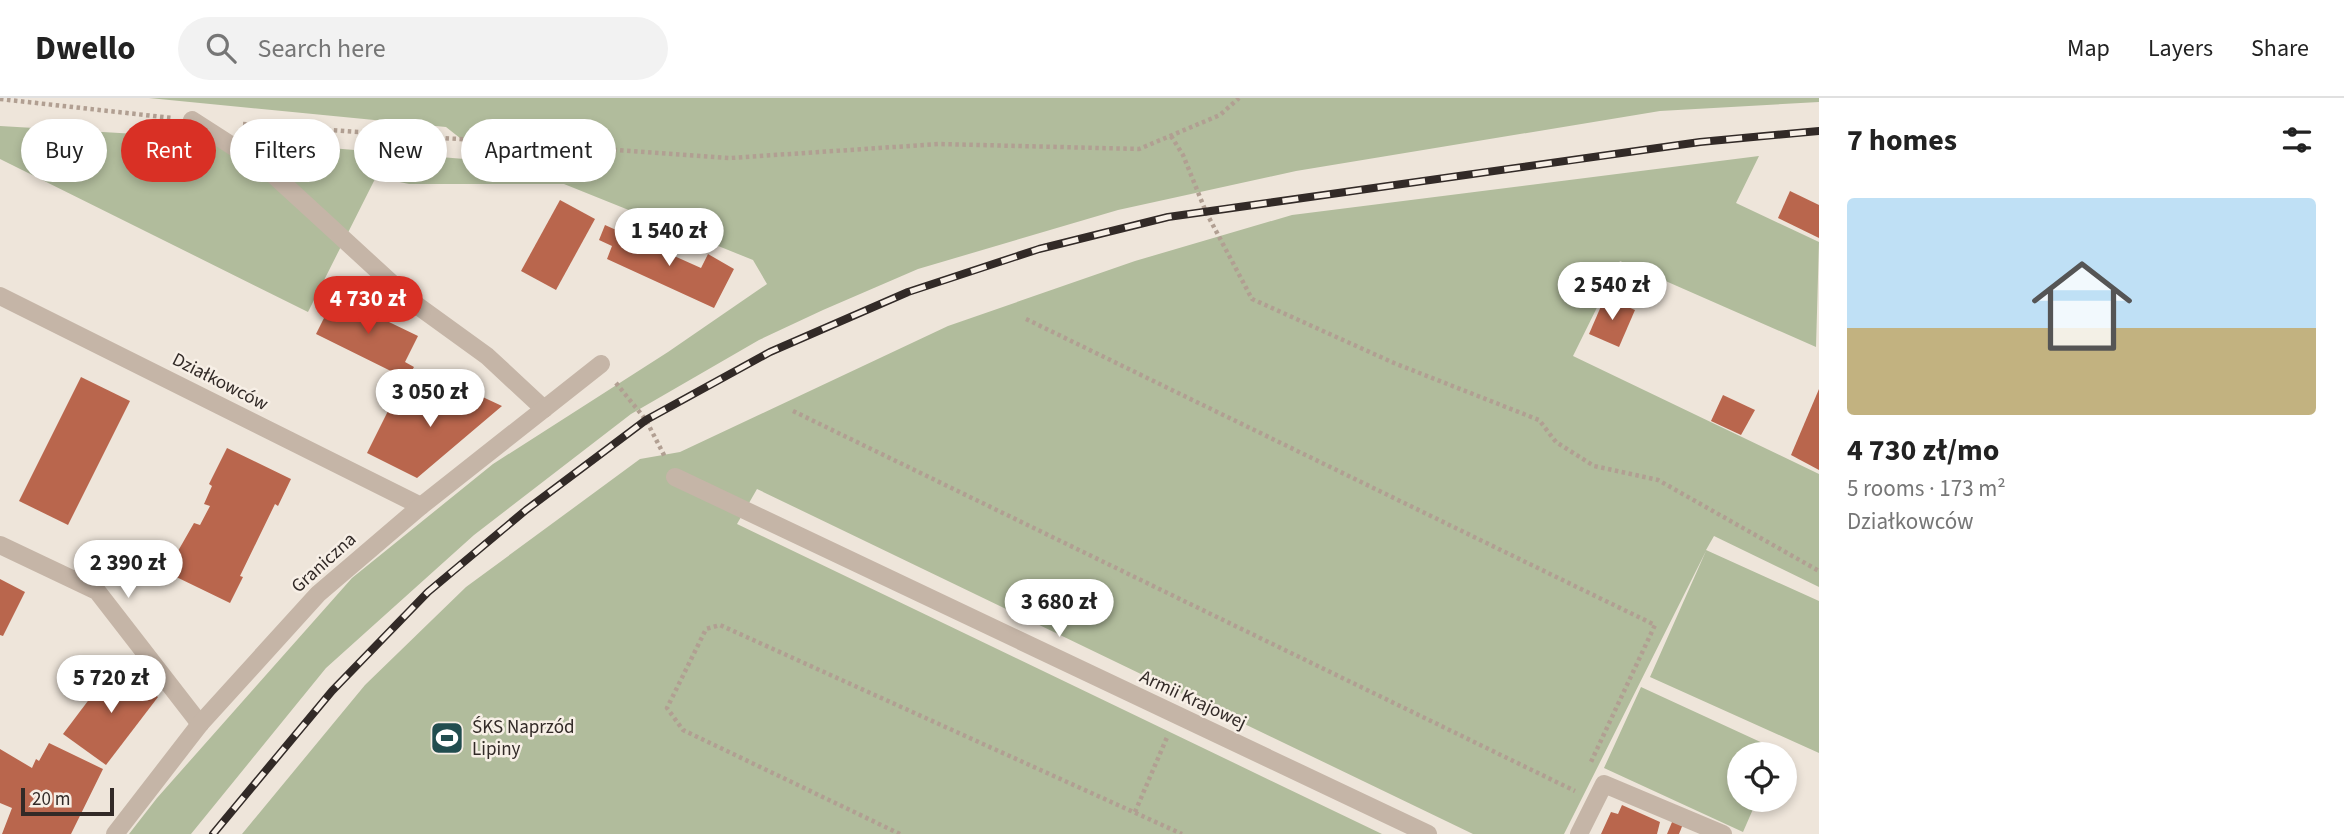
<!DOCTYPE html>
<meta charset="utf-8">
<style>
body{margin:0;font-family:"Source Sans 3",sans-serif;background:#f2f2f2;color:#222;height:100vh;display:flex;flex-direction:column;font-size:26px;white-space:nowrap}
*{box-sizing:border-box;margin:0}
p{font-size:23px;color:#767676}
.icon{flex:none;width:38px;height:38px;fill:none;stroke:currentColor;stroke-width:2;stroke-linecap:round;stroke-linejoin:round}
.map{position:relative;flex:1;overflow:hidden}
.details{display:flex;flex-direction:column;background:#fff;width:525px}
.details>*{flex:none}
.banner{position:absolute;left:21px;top:21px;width:665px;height:63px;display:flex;gap:14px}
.tools{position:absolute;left:1727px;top:644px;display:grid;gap:14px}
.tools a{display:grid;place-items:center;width:70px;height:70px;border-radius:50%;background:#fff;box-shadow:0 4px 10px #0003;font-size:35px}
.scale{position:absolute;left:21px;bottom:18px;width:93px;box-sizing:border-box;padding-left:7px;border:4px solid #322a27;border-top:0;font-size:19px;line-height:24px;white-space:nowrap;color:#322a27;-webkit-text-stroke:5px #f7efe6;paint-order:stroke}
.price{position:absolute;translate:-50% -60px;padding:0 16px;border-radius:24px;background:#fff;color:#222;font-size:23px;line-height:46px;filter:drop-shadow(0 2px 4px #0008)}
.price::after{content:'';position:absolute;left:50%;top:42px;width:21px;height:16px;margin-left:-10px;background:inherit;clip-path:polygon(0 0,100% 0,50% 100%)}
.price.on{background:#d93025;color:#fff}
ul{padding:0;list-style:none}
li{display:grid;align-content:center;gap:14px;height:371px;padding:0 28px}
li span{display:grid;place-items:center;height:217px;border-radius:7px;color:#555}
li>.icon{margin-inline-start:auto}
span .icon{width:126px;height:126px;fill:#fffc;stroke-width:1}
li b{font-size:30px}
h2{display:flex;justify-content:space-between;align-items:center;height:84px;padding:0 28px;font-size:30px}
.chip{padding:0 24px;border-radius:32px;background:#fff;box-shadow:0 4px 10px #0003;font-size:24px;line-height:63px}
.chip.on{background:#d93025;color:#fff}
header{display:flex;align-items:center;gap:42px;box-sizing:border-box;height:98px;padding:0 35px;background:#fff;border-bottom:2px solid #e0e0e0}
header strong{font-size:33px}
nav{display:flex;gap:38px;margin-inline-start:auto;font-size:24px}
.search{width:490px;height:63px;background:#f2f2f2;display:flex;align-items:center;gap:18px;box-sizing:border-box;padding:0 24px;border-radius:38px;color:#767676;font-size:26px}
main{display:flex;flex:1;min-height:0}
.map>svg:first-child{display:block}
</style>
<header>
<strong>Dwello</strong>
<div class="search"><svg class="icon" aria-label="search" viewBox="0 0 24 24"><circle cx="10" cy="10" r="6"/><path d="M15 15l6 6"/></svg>Search here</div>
<nav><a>Map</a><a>Layers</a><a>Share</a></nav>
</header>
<main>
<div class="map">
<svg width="1819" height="736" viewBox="0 0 1819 736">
<rect width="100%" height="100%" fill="#eee5da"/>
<g fill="#b1bc9c">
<polygon points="149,0 1819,0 1819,4 1660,13 1296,73 1118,112 918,171 823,212 759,242 631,316 474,437 326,570 191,736 129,736 157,700 352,480 493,366 668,254 767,186 753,162 564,86 409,86 376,79 308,214 0,61 0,28 222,41 489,63 446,29"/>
<polygon points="1759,58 1736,105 1819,144 1816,249 1620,163 1573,258 1819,376 1819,489 1714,438 1706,452 1819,503 1819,655 1650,579 1706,453 1564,736 1473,736 757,391 737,426 1382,736 242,736 365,587 466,489 640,361 680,354 948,228 1135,163 1292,117"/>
<polygon points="1641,589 1780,653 1778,656 1740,656 1740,702 1757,702 1743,734 1604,670"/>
</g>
<g fill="#b9664d">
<polygon points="1790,93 1819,107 1819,140 1778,120"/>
<polygon points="560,102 595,121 556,192 521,173"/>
<polygon points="605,127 701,170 708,156 734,171 714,210 607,161 612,148 599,142"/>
<polygon points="335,198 418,238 405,264 414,269 407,281 316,236"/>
<polygon points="1605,199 1635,212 1619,249 1589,236"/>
<polygon points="81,279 130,303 68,427 19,403"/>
<polygon points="444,281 502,308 417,380 367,355 391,307 404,313 408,307 427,317"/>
<polygon points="1819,291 1819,372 1791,357"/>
<polygon points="1723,297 1755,312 1741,337 1711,323"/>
<polygon points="227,350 291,381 278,408 275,406 240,478 243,479 230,505 166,474 194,425 200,427 210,408 204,406 212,388 209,386"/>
<polygon points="0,481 25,494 3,538 0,537"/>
<polygon points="115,567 158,599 106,667 63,636"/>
<polygon points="49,645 103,671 71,736 2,736 12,710 0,705 0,651 32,670 36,661 39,663"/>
<polygon points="1622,707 1660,724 1657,736 1601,736 1611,714 1618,716"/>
<polygon points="1675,717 1685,721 1679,736 1667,736"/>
</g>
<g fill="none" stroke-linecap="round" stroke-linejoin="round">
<g stroke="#b19f92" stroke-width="4.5" stroke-dasharray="3.5 3.5" stroke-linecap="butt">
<polyline points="0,1 172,20"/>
<polyline points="243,26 730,60 939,46 1139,51 1220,17 1239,0"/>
<polyline points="1171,38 1183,57 1206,114 1252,201 1394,265 1539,322 1556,344 1594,368 1658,382 1819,473"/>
<polyline points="1026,221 1655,527 1590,666"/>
<polyline points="616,285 646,322 665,359"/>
<polyline points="793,313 1575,693"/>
<polyline points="1135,714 1168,637"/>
<polyline points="900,736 683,632 667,610 706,531 720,527 1182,736"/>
</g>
<g stroke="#c5b5a7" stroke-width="18">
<polyline points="192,22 265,69 411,203 487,258 544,311"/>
<polyline points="0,198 421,408"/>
<polyline points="675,379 1428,736"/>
<polyline points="0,447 97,493 200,626"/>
<polyline points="115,736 200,626 318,496 421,408 601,266"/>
<polyline points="1579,736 1604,686 1723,736"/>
</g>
<defs>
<polyline id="rail" points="213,736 332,593 428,494 526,412 646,322 770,254 908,194 1039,151 1168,119 1700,44 1819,33"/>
</defs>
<use href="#rail" stroke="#322a27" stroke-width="8"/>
<use href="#rail" stroke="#f7efe6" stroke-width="5" stroke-dasharray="16" stroke-linecap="butt"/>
</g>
<defs>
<symbol id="stadium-square" viewBox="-11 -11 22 22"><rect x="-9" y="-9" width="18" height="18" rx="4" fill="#214d4f" stroke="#f7efe6"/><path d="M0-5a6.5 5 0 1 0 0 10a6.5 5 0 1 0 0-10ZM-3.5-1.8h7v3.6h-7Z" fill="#fff"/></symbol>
</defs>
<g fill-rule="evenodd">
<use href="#stadium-square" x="428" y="621" width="38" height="38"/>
</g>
<g text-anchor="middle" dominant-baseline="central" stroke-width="5" stroke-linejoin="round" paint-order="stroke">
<g font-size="19" fill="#322a27" stroke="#f7efe6">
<text transform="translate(220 284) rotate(27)">Działkowców</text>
<text transform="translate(324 465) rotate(-42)">Graniczna</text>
<text transform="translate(1193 602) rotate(25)">Armii Krajowej</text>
</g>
<g font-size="19" fill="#322a27" stroke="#f7efe6" text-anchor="start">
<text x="472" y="629">ŚKS Naprzód<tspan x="472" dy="22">Lipiny</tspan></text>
</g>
</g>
</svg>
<div class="tools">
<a><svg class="icon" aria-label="locate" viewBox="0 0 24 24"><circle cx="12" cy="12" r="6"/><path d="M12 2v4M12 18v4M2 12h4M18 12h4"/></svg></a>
</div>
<div class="scale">20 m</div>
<b class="price" style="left:669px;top:170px">1 540 zł</b>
<b class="price" style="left:1612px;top:224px">2 540 zł</b>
<b class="price on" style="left:368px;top:238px">4 730 zł</b>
<b class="price" style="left:430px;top:331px">3 050 zł</b>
<b class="price" style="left:128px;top:502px">2 390 zł</b>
<b class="price" style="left:1059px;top:541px">3 680 zł</b>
<b class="price" style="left:111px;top:617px">5 720 zł</b>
<div class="banner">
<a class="chip">Buy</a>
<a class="chip on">Rent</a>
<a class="chip">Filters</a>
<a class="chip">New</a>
<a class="chip">Apartment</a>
</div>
</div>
<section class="details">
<h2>7 homes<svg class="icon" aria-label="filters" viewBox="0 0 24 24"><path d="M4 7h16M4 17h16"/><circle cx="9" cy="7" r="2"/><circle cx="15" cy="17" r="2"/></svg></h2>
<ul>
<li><span style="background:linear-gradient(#bfe0f5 60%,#c2b280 0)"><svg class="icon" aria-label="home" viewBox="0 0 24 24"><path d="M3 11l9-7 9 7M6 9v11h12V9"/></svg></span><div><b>4 730 zł/mo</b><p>5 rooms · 173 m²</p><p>Działkowców</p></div></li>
</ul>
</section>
</main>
